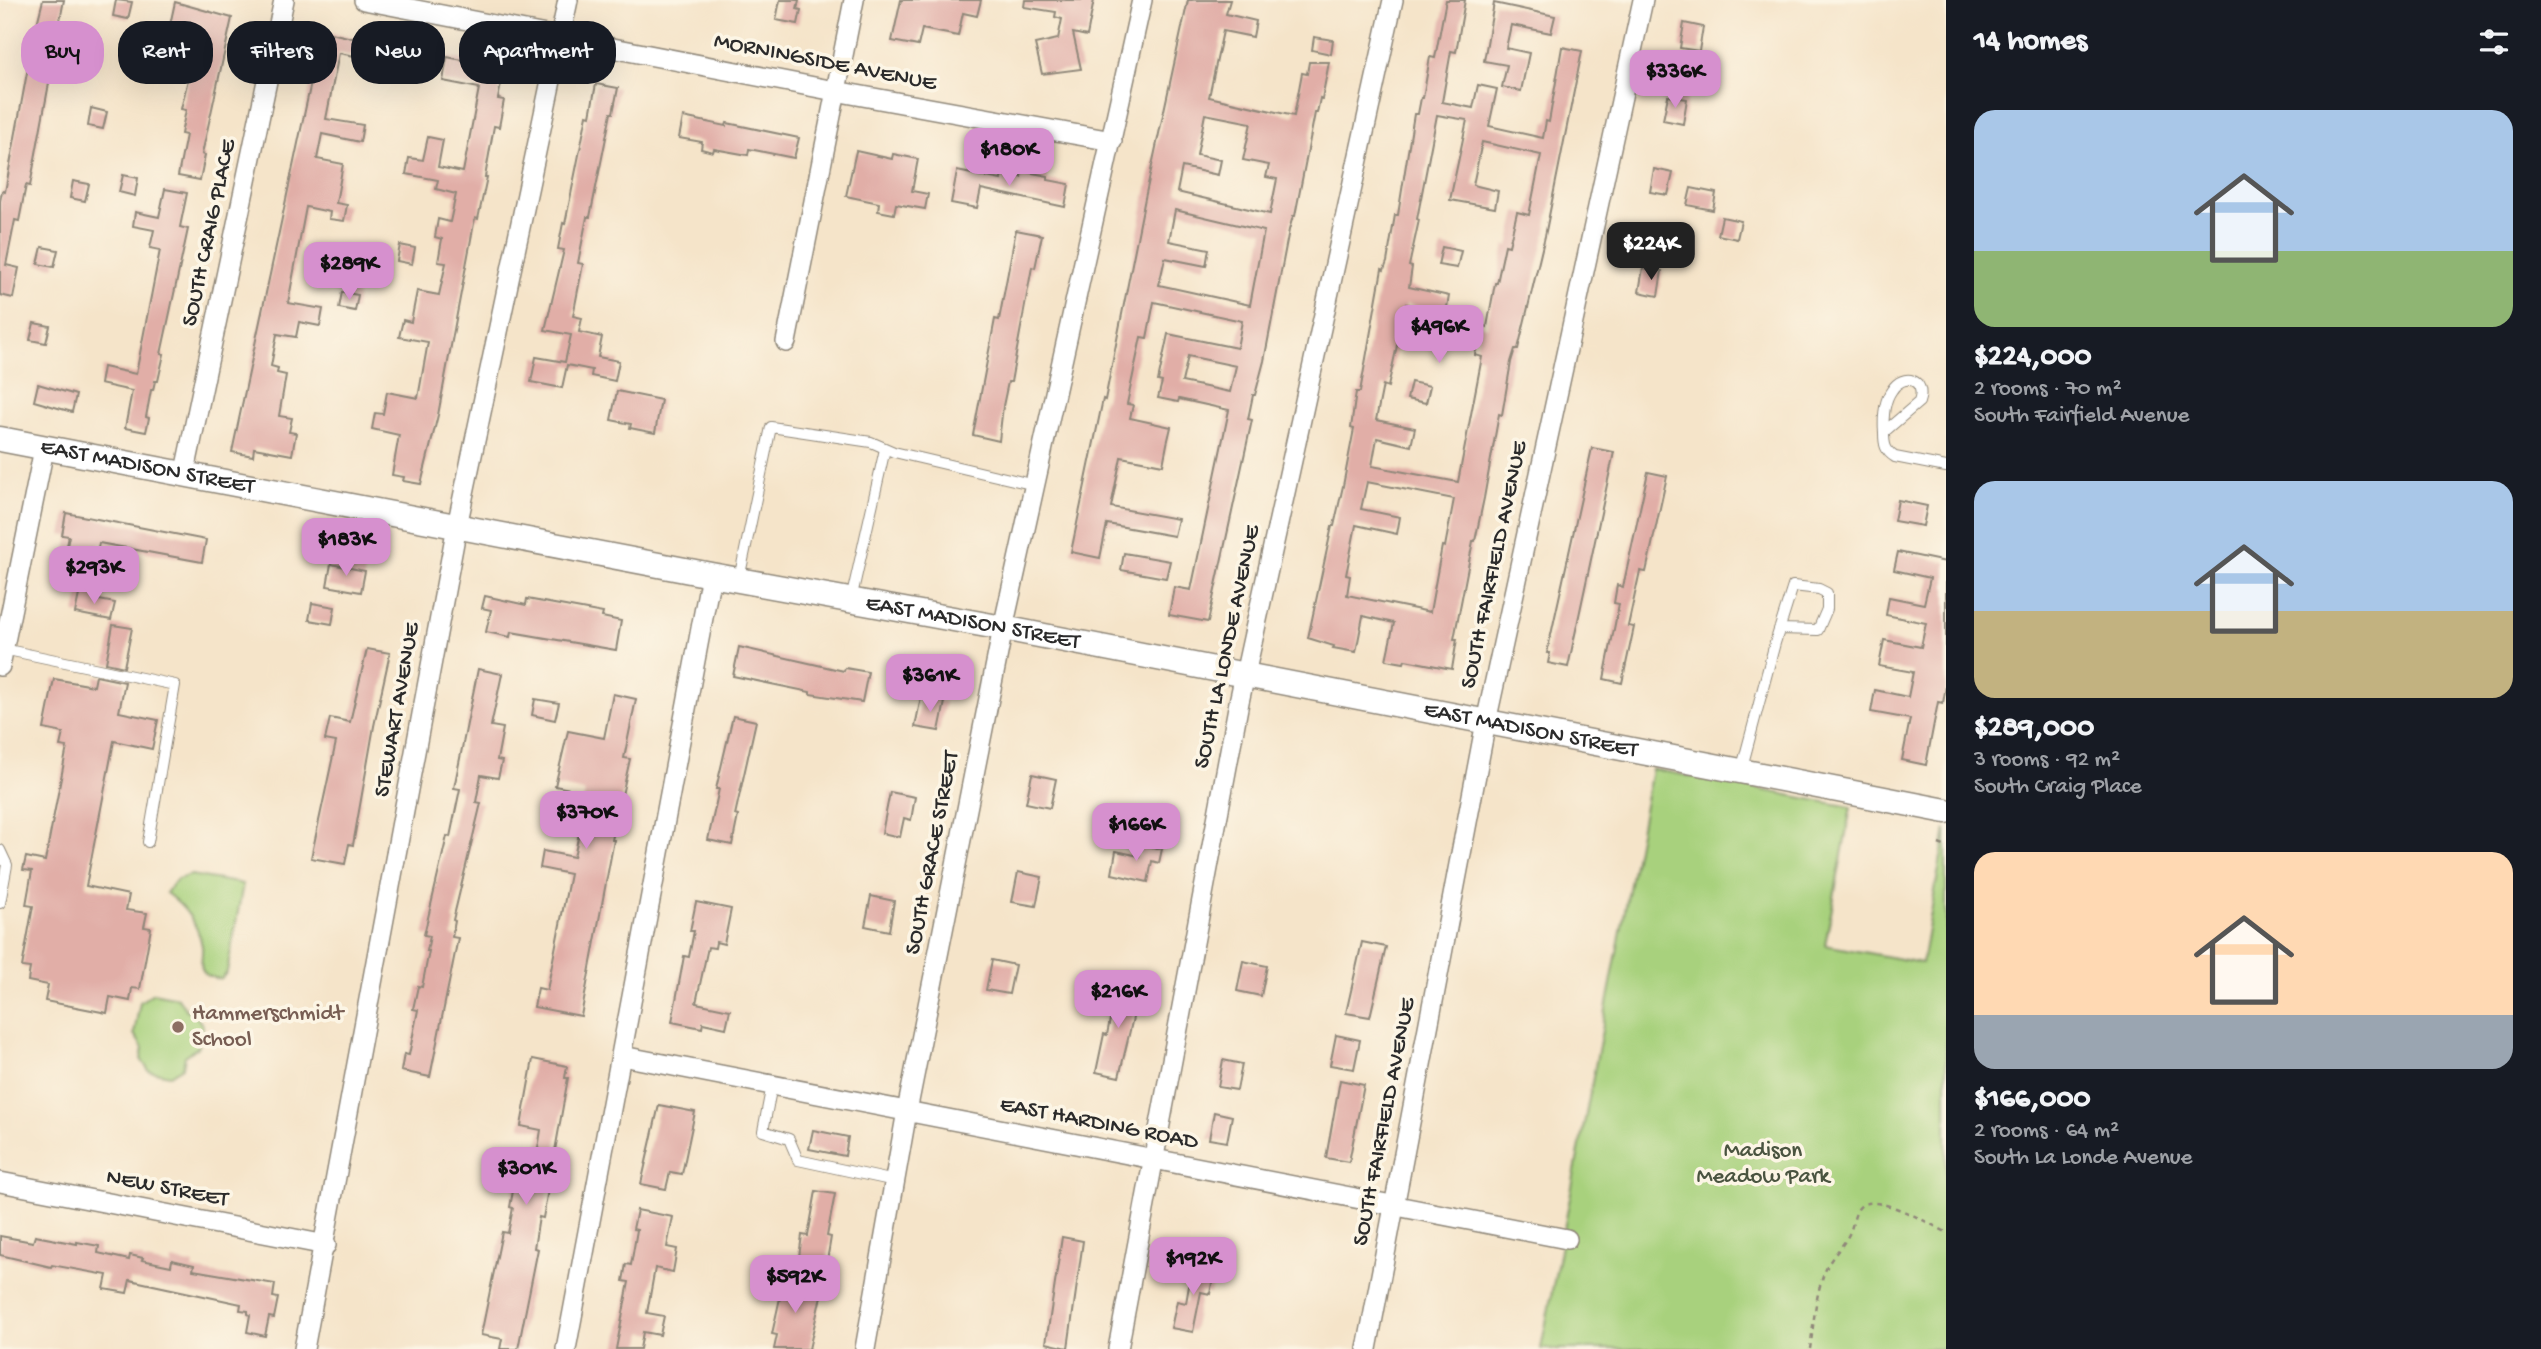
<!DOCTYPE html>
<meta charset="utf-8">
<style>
body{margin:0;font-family:"Gochi Hand",sans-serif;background:#20242c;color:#f1f3f6;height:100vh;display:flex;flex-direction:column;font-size:26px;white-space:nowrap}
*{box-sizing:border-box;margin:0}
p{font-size:23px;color:#9ea1a6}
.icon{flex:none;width:38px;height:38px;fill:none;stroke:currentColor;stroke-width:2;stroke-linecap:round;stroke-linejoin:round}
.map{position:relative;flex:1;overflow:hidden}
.panel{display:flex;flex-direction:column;background:#171b24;width:595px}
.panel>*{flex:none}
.guide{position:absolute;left:21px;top:21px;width:665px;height:63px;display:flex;gap:14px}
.price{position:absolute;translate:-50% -60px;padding:0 16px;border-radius:14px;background:#d690ce;color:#111;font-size:23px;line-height:46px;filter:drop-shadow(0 2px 4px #0008)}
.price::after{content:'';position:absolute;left:50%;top:42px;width:21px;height:16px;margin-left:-10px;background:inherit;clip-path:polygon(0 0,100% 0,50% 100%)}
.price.selected{background:#222;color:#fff}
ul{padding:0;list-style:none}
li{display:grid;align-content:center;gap:14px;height:371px;padding:0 28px}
li span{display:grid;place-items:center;height:217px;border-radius:21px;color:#555}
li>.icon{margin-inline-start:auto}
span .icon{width:126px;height:126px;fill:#fffc;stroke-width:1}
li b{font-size:30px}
h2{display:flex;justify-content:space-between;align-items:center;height:84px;padding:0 28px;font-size:30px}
.pill{padding:0 24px;border-radius:28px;background:#171b24;box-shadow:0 7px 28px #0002;font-size:24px;line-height:63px}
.pill.selected{background:#d690ce;color:#111}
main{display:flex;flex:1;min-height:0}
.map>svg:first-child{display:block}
</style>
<main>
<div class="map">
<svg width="1946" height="1349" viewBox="0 0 1946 1349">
<rect width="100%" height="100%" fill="#fcf5e5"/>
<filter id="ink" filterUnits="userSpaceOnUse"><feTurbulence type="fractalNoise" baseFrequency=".0143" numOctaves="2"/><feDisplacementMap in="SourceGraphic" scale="14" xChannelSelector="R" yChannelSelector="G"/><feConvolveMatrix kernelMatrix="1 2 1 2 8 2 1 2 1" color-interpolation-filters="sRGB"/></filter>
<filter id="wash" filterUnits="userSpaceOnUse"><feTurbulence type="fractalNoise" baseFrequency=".00686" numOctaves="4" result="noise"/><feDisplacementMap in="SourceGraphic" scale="28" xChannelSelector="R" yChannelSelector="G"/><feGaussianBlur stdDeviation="1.57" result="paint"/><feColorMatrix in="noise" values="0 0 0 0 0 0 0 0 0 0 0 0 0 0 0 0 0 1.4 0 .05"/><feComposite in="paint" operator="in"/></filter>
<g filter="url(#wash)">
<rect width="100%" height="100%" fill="#f5e4c9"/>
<g fill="#a8d17d" stroke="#6a7e54" stroke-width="2">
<polygon points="1652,769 1851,807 1825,945 1922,963 1946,829 1946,1349 1541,1349"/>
<path d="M 191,875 L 243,884 L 227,972 L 221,979 C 214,978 205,977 202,969 C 200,963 203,953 202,946 C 198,923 184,906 166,893 L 177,879 Z"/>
<polygon points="153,993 178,998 187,1011 194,1013 203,1026 198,1047 185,1056 183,1067 170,1075 149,1071 141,1059 143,1048 134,1034 140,1002"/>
</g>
<g id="blocks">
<g fill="#e1aea7" fill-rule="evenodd">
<polygon points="43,0 64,0 54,50 89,57 85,74 52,67 30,186 26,185 19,221 15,220 6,265 19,268 13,298 0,295 0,201 2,191 5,192 33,40"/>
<polygon points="116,0 132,2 128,19 113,16"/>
<polygon points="780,0 799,0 797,9 801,10 798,24 776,20"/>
<polygon points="901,0 981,0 977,16 963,13 958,36 922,29 918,46 892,41"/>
<polygon points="1025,0 1094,0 1087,36 1073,33 1081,69 1042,74 1035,44 1058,39 1062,19 1055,17 1056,12 1024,7"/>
<path d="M 1188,0 L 1230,0 L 1226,14 L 1256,21 L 1253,37 L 1223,31 L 1209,97 L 1294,116 L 1302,73 L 1307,74 L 1309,62 L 1329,62 L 1322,99 L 1320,98 L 1317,113 L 1315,113 L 1295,216 L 1293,216 L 1289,230 L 1264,361 L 1255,395 L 1253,395 L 1248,419 L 1252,420 L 1208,622 L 1169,615 L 1174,587 L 1191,590 L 1229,410 L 1179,399 L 1178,402 L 1158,398 L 1162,382 L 1158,381 L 1168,334 L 1237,348 L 1242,321 L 1154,302 L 1147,338 L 1141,337 L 1127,404 L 1133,405 L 1130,418 L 1171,427 L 1167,444 L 1163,465 L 1121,457 L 1111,507 L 1178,519 L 1174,536 L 1107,524 L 1100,558 L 1071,552 L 1103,399 L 1105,400 L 1145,198 ZM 1205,114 L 1251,123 L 1243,160 L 1269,165 L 1266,177 L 1277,179 L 1270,214 L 1177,192 L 1182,167 L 1218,175 L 1221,160 L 1197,155 ZM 1175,210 L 1264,231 L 1250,305 L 1159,285 L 1165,258 L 1206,266 L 1209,249 L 1169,241 ZM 1188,356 L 1236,366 L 1230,392 L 1182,382 Z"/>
<path d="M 1446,0 L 1465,0 L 1456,52 L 1451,51 L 1442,102 L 1473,108 L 1478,85 L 1497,89 L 1489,126 L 1543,138 L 1546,121 L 1549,122 L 1562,47 L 1582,51 L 1545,236 L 1518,349 L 1515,349 L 1511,362 L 1502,415 L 1499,414 L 1484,498 L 1475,541 L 1473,541 L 1454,639 L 1457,639 L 1452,669 L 1405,660 L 1404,663 L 1386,660 L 1394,623 L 1363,616 L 1356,652 L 1333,648 L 1334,646 L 1308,638 L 1332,526 L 1334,526 L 1343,486 L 1354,429 L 1351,428 L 1356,392 L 1360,392 L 1382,269 L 1384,270 L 1387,262 L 1395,215 L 1398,215 L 1414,114 L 1418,114 L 1421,98 L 1423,98 L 1430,57 L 1435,58 ZM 1437,115 L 1467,120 L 1450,200 L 1495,208 L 1498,191 L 1473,185 L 1482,142 L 1541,155 L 1529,215 L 1517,212 L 1509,246 L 1505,245 L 1497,283 L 1495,283 L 1487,327 L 1480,325 L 1475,355 L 1482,357 L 1458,482 L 1372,466 L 1377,438 L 1411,446 L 1415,428 L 1376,420 L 1383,385 L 1388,387 L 1406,304 L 1446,313 L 1449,296 L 1409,287 L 1412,267 L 1409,266 L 1419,220 L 1417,219 ZM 1367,482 L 1454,499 L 1445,547 L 1442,546 L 1430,612 L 1347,595 L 1350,576 L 1346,575 L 1356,525 L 1397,534 L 1400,517 L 1361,509 Z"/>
<polygon points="175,2 232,18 202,154 205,155 200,180 178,176 186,135 181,134 186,110 181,109 199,33 170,25"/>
<polygon points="1494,3 1555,16 1551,33 1511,25 1506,48 1529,53 1521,91 1502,87 1507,65 1484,61"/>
<polygon points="1684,23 1703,27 1699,51 1680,48"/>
<polygon points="322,31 378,44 375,60 339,53 326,119 363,125 360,142 322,134 317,159 343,164 336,203 347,205 344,221 329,219 330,212 306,207 288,303 323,309 320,326 299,322 296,337 277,334 271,366 278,368 277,373 286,375 279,416 292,418 289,432 296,433 292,455 254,448 253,456 232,452"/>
<polygon points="1314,37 1333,40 1331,54 1312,50"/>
<polygon points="447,57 504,68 498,99 504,100 499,127 494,126 485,177 487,177 478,219 475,218 438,415 421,484 403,481 404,477 392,475 399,435 372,429 375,413 383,414 387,392 418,398 428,342 399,337 403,320 411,322 417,291 439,295 446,263 438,262 442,239 435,237 438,219 450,222 456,194 436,189 438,180 406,174 409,158 423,160 428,137 443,140 438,167 463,172 479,88 443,81"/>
<polygon points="596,84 618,88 613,113 611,113 590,217 587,217 578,263 583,264 573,316 582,318 579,332 602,337 598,357 619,361 615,381 591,376 592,370 567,365 562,388 531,382 536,357 565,362 571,335 545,330 564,250 558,249 563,223 565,224 587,115 590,116"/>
<polygon points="1668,96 1687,99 1683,124 1663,120"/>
<polygon points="91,108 107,112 103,129 88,126"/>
<polygon points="683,117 726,126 727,123 799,138 794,158 749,149 748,155 714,149 713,152 701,149 702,142 679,138"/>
<polygon points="856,151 892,159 893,154 918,159 912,191 928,194 925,209 896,204 894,214 878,211 879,203 846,196"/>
<polygon points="1654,169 1673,173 1668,195 1650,192"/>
<polygon points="957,171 1001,180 1002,173 1021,177 1022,171 1048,176 1048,180 1069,184 1065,207 981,189 977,208 951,203"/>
<polygon points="123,175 138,178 135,196 119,192"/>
<polygon points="73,181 89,184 85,201 70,198"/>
<polygon points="1691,188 1716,193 1713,210 1687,205"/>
<polygon points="165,189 187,193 180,227 188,229 161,354 164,354 158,381 155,381 153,390 151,390 146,417 149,418 146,432 125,428 132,391 100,384 103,367 136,374 160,250 150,248 154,230 133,226 135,212 159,217"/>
<polygon points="1722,217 1741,221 1737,239 1718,235"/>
<polygon points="1016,230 1042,235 1035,268 1032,267 1011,382 1008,382 1003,406 999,441 973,435 995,319 999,320"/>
<polygon points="400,245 415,248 412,264 397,261"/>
<polygon points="42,247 58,250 54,267 38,264"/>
<polygon points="1442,247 1461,251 1457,268 1438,265"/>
<polygon points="1643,268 1662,271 1658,296 1639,292"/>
<polygon points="342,292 358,295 355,311 339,308"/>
<polygon points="34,323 50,326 46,343 30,340"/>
<polygon points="1411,382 1430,386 1426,403 1407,399"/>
<polygon points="38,384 76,395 72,412 34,401"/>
<polygon points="617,391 661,400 655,433 630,428 631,424 611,420"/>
<polygon points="1592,448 1614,452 1568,667 1548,663 1550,653 1547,653"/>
<polygon points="1648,472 1667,476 1646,572 1640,571 1628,626 1634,627 1622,683 1604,679 1619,604 1614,603 1617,585 1623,587"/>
<polygon points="1898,500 1927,506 1923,526 1894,521"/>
<polygon points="66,513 206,540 202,562 99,543 97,552 83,549 79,569 63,565 69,536 62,535"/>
<polygon points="1898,552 1946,562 1946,686 1943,703 1938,702 1926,765 1902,760 1910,719 1871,712 1875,690 1908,697 1913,672 1879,666 1884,640 1921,647 1926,623 1886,615 1889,597 1924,604 1930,578 1894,570"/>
<polygon points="1124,553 1170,561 1166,578 1121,570"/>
<polygon points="331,564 365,571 361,592 327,586"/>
<polygon points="80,590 100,594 99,600 115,603 111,620 75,613"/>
<polygon points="485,596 526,605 527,599 603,613 602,617 621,621 616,650 511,632 510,637 486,632 491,610 482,608"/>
<polygon points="312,603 335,607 332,624 309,620"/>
<polygon points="113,625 132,628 124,667 106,663"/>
<polygon points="739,647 844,671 845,668 868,672 862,702 810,694 810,692 733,676"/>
<polygon points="367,649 390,653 374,726 353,845 349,844 345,864 311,858 336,742 325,740 330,718 350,722"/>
<polygon points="478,669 502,674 491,726 503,728 497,760 502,761 498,778 481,775 476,802 481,803 453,920 455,921 452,937 458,938 430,1077 401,1071 404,1054 409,1055 418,1010 413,1009 418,986 422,987 429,951 427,951 430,936 424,935 447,836 450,837 460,789 454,788"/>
<polygon points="96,676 125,682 119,712 158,720 152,749 114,741 86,886 129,895 126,910 147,913 144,927 151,928 140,989 132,988 130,1001 110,997 107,1013 45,1001 48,985 28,981 30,968 22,967 33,906 26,905 32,871 23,870 26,857 45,861 67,747 60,746 63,733 44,729 54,679 94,686"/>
<polygon points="613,694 636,699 624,758 630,759 612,840 614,840 581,1016 534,1007 538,988 547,990 570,874 540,868 543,851 574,857 579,833 543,826 546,810 580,816 585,792 555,786 568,731 604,738"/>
<polygon points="921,697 945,702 939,731 915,727"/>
<polygon points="535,699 559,703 555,720 532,715"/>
<polygon points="733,716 756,721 735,815 738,816 732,845 708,840 719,789 716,789"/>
<polygon points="1032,774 1056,779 1050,808 1026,803"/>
<polygon points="890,792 915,797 911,820 904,818 900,837 882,833"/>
<polygon points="1141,845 1162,849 1159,863 1152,861 1148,882 1112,874 1116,851 1139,856"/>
<polygon points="1018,872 1042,877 1036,906 1012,902"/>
<polygon points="871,896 894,901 889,931 865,926"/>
<polygon points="696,902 731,909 724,944 716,942 715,948 708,947 696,1003 730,1010 726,1028 703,1023 702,1028 672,1022 684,956 689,957 694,931 690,931"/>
<polygon points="1362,942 1386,947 1370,1017 1346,1013"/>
<polygon points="992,960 1015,965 1009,994 986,990"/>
<polygon points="1243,961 1267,966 1261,996 1237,991"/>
<polygon points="1117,983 1140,988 1119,1077 1096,1072 1104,1034 1107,1035"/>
<polygon points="1336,1035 1360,1040 1354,1069 1330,1065"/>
<polygon points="533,1059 567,1066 565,1078 568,1078 543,1218 539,1217 534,1248 538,1249 518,1349 500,1349 502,1339 481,1335 502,1232 508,1233 513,1208 510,1207 516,1175 512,1174 517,1151 537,1155 541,1130 521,1126"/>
<polygon points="1223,1060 1242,1064 1237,1090 1218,1087"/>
<polygon points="1340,1080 1364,1085 1349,1162 1326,1158"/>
<polygon points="659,1105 695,1112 682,1174 670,1172 666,1189 641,1184"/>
<polygon points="1214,1112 1232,1116 1227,1142 1209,1139"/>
<polygon points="813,1130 848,1137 845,1156 809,1149"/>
<polygon points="816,1191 835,1194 827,1236 831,1237 827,1261 799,1257 802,1235 808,1236"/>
<polygon points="637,1210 673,1217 667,1247 677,1249 673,1272 655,1268 647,1313 664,1316 660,1335 643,1332 640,1349 616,1349 629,1282 623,1281 626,1264 631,1265 637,1230 633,1229"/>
<polygon points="0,1236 33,1242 35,1236 77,1244 77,1242 99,1246 98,1253 129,1260 130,1255 143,1258 142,1260 171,1266 172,1260 194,1265 193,1270 275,1284 273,1297 278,1298 274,1318 269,1317 265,1336 247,1332 250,1315 248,1314 248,1311 240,1310 241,1304 130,1280 127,1293 104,1289 107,1275 52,1265 51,1267 0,1255"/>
<polygon points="1062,1237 1083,1241 1068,1348 1046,1343"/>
<polygon points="1193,1263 1215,1267 1210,1294 1201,1292 1193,1332 1171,1328 1177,1301 1186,1303"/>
<polygon points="786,1271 806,1275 802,1293 821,1296 809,1349 774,1349 777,1335 772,1334"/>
</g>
</g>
</g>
<g filter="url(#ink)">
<use href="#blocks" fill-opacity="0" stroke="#90887a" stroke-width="2"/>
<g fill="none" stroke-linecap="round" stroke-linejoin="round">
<defs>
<g id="service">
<path d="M 1884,432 L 1919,402 C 1927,379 1903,372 1892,390 C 1883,402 1883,419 1884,433 C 1884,444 1885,451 1895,457 L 1946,467"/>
<polyline points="739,579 771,427 871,442 894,452 1035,485"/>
<polyline points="851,600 885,449"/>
<polyline points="3,649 175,685 148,842"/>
<polyline points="1741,771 1775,643 1793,586 1819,589 1827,593 1827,609 1818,630 1779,629"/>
<polyline points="0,850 7,865 0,903"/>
<polyline points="772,1085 763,1131 789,1139 798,1160 895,1181"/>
</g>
<g id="minor">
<polyline points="364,0 835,91 1112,141"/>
<polyline points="786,342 854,0"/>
<polyline points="184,476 284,0"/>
<polyline points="0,666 44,449"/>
<polyline points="622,1056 1567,1239"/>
<polyline points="0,1182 326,1245"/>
<polyline points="304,1349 457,526 568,0"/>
<polyline points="566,1349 711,575"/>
<polyline points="865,1349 907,1111 1003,628 1142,0"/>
<polyline points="1118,1349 1239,702 1393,0"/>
<polyline points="1367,1349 1486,722 1643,0"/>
</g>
<g id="tertiary">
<path id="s1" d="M 0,439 L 711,575 L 1003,628 L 1946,811"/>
</g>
</defs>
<use href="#service" stroke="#90887a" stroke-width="12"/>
<use href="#minor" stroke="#90887a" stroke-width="22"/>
<use href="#tertiary" stroke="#90887a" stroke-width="27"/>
<g stroke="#90887a" stroke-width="2.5" stroke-dasharray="5 5" stroke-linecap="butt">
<polyline points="1939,844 1946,847"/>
<path d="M 1810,1349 C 1814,1323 1815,1293 1826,1269 C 1832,1255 1844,1246 1850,1232 C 1854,1223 1854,1208 1864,1204 C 1884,1197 1928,1223 1946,1232"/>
</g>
<use href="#service" stroke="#fff" stroke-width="10"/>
<use href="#minor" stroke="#fff" stroke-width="19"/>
<use href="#tertiary" stroke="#fff" stroke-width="24"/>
</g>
</g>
<circle fill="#8d6e63" stroke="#fcf5e5" stroke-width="2.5" cx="178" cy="1027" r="7"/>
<g text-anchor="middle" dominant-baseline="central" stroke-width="7" stroke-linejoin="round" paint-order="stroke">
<g font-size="23" fill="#2b2b2b" stroke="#fcf5e5">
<text transform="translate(825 63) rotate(11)">MORNINGSIDE AVENUE</text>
<text transform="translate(210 233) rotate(-78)">SOUTH CRAIG PLACE</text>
<text stroke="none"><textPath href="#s1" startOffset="150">EAST MADISON STREET</textPath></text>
<text transform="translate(1495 565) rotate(-78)">SOUTH FAIRFIELD AVENUE</text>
<text stroke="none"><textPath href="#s1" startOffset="990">EAST MADISON STREET</textPath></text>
<text transform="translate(1228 647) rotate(-78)">SOUTH LA LONDE AVENUE</text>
<text transform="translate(398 710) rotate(-80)">STEWART AVENUE</text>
<text stroke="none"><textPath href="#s1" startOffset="1558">EAST MADISON STREET</textPath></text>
<text transform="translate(933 853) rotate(-79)">SOUTH GRACE STREET</text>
<text transform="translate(1385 1122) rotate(-79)">SOUTH FAIRFIELD AVENUE</text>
<text transform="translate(1099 1124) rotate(11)">EAST HARDING ROAD</text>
<text transform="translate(167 1189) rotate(11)">NEW STREET</text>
</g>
<g font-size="23" fill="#785e54" stroke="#fcf5e5" text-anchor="start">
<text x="192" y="1014">Hammerschmidt<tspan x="192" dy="26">School</tspan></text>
</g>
<g font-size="23" fill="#4a5440" stroke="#fcf5e5">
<text x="1763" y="1151">Madison<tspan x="1763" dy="26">Meadow Park</tspan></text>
</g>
</g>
</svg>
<b class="price" style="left:1675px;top:110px">$336K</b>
<b class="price" style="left:1009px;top:188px">$180K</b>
<b class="price selected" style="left:1651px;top:282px">$224K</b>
<b class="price" style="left:349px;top:302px">$289K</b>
<b class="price" style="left:1439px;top:365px">$496K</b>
<b class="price" style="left:346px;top:578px">$183K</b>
<b class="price" style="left:94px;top:606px">$293K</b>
<b class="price" style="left:930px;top:714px">$361K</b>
<b class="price" style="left:586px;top:851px">$370K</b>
<b class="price" style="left:1136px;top:863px">$166K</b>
<b class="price" style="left:1118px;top:1030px">$216K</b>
<b class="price" style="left:526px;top:1207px">$301K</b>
<b class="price" style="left:1193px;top:1297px">$192K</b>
<b class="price" style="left:795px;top:1315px">$592K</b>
<div class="guide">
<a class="pill selected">Buy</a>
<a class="pill">Rent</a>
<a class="pill">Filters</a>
<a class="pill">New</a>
<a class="pill">Apartment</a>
</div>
</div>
<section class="panel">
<h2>14 homes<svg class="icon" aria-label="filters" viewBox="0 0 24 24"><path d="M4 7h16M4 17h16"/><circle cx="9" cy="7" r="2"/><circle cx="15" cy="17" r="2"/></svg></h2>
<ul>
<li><span style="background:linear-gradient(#a9c7e8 65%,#8fb573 0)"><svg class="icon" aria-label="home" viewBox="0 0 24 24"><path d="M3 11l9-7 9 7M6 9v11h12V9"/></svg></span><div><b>$224,000</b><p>2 rooms · 70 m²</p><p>South Fairfield Avenue</p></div></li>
<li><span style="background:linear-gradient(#a9c7e8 60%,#c2b280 0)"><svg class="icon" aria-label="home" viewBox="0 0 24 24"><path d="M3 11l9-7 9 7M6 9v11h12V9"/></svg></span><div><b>$289,000</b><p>3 rooms · 92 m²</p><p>South Craig Place</p></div></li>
<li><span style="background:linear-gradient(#ffd9b3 75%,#9aa5b1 0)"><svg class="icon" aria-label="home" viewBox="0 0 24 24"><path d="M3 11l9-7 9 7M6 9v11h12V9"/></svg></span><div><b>$166,000</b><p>2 rooms · 64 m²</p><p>South La Londe Avenue</p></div></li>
</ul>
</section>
</main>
